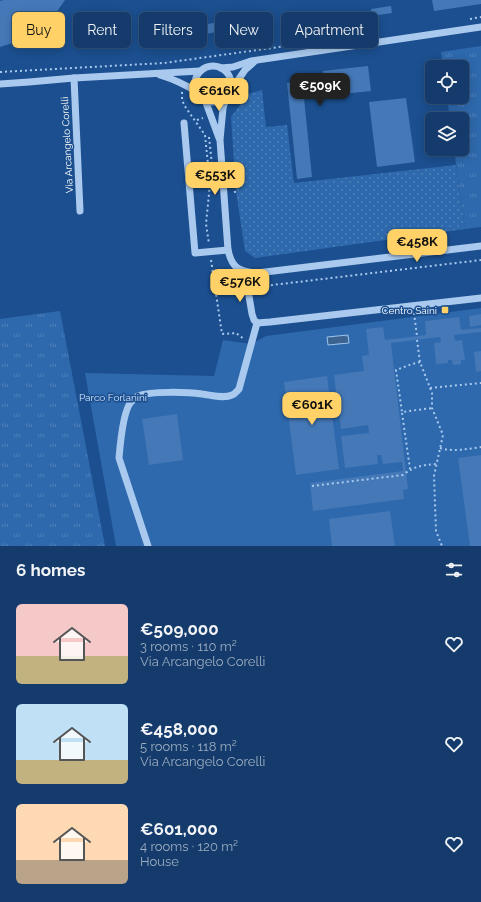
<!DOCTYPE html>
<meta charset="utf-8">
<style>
body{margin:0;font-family:Raleway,sans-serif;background:#214673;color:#f1f3f6;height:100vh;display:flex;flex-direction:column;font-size:15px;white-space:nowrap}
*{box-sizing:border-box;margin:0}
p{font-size:13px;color:#9dadc1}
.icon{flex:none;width:22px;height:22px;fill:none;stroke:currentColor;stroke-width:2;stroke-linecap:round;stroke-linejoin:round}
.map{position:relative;height:546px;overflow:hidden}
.panel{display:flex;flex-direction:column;background:#143b6b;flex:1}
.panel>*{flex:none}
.top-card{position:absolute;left:12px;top:12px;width:457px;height:36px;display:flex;gap:8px}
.fabs{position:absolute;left:425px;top:60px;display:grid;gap:8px}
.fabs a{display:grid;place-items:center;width:44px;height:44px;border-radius:6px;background:#143b6b;box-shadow:0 2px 10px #0003,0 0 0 1px #33557e;font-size:20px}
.price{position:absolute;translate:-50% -34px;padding:0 9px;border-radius:8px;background:#ffd166;color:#111;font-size:13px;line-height:26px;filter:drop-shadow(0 1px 2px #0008)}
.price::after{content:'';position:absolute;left:50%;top:24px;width:12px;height:9px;margin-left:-6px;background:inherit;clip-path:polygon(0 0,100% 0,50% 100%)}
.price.active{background:#222;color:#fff}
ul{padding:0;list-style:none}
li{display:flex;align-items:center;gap:12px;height:100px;padding:0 16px}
li span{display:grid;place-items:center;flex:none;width:112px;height:80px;border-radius:6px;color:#555}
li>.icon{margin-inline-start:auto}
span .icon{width:48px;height:48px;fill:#fffc;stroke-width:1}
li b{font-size:17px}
h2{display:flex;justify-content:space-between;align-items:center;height:48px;padding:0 16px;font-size:17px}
.tag{padding:0 14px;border-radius:6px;background:#143b6b;box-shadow:0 2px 10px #0003,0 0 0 1px #33557e;font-size:14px;line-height:36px}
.tag.active{background:#ffd166;color:#111}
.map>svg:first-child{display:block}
</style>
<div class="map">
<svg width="481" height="546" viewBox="0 0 481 546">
<defs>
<pattern id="grass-tufts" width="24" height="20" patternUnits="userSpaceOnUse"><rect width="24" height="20" fill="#2e69ad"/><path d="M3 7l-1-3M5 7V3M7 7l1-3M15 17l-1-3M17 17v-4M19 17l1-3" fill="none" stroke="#4d80b9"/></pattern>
<pattern id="garden-dots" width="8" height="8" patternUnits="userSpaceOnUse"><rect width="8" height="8" fill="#2e69ad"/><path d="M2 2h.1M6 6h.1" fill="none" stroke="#4d80b9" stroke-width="1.8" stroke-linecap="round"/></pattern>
<pattern id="water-waves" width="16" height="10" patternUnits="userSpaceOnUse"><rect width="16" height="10" fill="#3c6290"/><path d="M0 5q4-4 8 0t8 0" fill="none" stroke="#597aa1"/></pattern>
</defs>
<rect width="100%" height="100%" fill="#1b4f8f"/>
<g fill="url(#grass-tufts)">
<polygon points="481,46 481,227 465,229 454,149 462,149 462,119 450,119 447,97 462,97 462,67 443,67 441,52"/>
<polygon points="60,311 105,546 0,546 0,319"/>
</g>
<polygon fill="#2e69ad" points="481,308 481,546 116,546 85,373 214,376 223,340 251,344 266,336"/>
<polygon fill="url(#garden-dots)" points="262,90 266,127 287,125 294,183 456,165 465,229 255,258 245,251 236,191 231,117 248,94"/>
<polygon fill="url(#water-waves)" stroke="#9cc4f0" points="348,335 349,343 328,345 327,337"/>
<g fill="#4478b7">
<polygon points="3,0 65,0 51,20 34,34 22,40 0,47 0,1"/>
<polygon points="432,0 481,0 481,4 434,11"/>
<polygon points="391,6 392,13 372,16 371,9"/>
<polygon points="221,22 222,31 194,36 193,26"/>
<polygon points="189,27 191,37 179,39 178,28"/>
<polygon points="368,66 371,91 304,98 312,177 297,179 287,83 299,82 299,84 325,82 323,71"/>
<polygon points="406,98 415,162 377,167 369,102"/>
<polygon points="481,314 481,325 470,327 469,316"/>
<polygon points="459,317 461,330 481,328 481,332 454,335 455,341 462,340 465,360 461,360 461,364 453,365 452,360 448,360 448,363 436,364 434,343 441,342 440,337 391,343 408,489 403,490 404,499 313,511 310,483 403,471 402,462 383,464 381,455 377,455 378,464 345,468 341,436 369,433 368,425 341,429 334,375 364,371 362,356 369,355 366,329 383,327 385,340 426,335 425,321"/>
<polygon points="481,351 481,371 476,372 474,352"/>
<polygon points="327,376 339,469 296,475 284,382"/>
<polygon points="177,414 183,460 149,465 142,419"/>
<polygon points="481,455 481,546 470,546 458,458"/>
<polygon points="390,511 395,546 332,546 329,519"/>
</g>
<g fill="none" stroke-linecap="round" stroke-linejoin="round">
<g stroke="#a9c9ee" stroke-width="2" stroke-dasharray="2 3" stroke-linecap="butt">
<polyline points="470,19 481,17"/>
<polyline points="0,72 164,63 315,42"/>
<polyline points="182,92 182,99 184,105 205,135 210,184 206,224 209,244"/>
<polyline points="197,120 203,118"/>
<polyline points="209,137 213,174"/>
<polyline points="233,171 235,193"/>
<polyline points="211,260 222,334 236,333 244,339"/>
<polyline points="256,287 481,260"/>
<polyline points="216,292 240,289"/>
<polyline points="414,313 417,336"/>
<polyline points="417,340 420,362 432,393 432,408 443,435 434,476 436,531 442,546"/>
<polyline points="420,362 412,364 396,370 402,412 432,408"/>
<polyline points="430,388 481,383"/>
<polyline points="402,413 410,469"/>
<path d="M 440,448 C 454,452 467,449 481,447"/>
<path d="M 312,486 L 403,475 C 414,466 423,465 437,464"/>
</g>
<g stroke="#a9c9ee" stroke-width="7">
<circle cx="213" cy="84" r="18"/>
<polyline points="221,68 233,67 251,61 481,27"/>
<path d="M 160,75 C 173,79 186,85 197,92"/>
<polyline points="74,78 80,211"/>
<polyline points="0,84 29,82 74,78 200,71"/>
<polyline points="232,89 245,70 254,62"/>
<path d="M 227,96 L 223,108 L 220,140 L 228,250 C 232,268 239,272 257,273 L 481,246"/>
<polyline points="205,100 219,138"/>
<polyline points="184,123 195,253 228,250"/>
<polyline points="245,272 252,314 254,320 257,323"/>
<polyline points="257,323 270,322 481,298"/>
<path d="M 148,546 L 119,458 C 120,446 123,411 131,402 C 133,400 136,397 138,396 C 150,391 188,392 202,394 C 211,395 224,399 232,395 C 235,394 237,391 239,389 L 257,323"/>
</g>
</g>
<rect fill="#ffd166" stroke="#1b4f8f" stroke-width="1.5" x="441" y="306" width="8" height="8" rx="2"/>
<g text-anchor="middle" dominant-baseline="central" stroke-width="3" stroke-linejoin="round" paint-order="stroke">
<g font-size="10" fill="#fff" stroke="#1b4f8f">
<text transform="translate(67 145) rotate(-93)">Via Arcangelo Corelli</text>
</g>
<g font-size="10" fill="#fff" stroke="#1b4f8f" text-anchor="end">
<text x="437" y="310">Centro Saini</text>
</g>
<g font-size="10" fill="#cfe3fa" stroke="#1b4f8f">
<text x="113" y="397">Parco Forlanini</text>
</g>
</g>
</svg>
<div class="fabs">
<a><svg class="icon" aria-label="locate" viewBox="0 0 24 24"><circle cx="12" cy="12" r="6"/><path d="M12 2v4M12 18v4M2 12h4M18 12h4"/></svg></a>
<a><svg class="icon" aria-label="layers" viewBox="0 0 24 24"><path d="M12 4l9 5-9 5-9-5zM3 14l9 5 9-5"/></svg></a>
</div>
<b class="price active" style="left:320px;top:107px">€509K</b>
<b class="price" style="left:219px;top:112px">€616K</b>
<b class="price" style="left:215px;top:196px">€553K</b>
<b class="price" style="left:417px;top:263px">€458K</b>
<b class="price" style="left:240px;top:303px">€576K</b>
<b class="price" style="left:312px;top:426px">€601K</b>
<div class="top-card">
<a class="tag active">Buy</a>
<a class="tag">Rent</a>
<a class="tag">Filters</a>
<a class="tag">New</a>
<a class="tag">Apartment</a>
</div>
</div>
<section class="panel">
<h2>6 homes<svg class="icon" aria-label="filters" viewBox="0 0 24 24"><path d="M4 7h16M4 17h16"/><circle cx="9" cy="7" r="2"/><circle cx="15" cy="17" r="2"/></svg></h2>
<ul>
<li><span style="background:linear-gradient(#f6c9c9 65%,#c2b280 0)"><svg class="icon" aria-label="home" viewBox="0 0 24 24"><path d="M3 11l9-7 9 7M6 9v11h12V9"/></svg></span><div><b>€509,000</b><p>3 rooms · 110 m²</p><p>Via Arcangelo Corelli</p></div><svg class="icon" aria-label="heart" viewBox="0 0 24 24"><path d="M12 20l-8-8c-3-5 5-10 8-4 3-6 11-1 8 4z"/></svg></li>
<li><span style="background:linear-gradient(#bfe0f5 70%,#c2b280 0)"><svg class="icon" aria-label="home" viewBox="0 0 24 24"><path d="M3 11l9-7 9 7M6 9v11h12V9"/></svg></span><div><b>€458,000</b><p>5 rooms · 118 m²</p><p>Via Arcangelo Corelli</p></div><svg class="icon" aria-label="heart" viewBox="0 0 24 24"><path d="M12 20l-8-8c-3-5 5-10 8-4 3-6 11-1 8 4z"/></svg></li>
<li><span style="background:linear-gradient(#ffd9b3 70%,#b9a48a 0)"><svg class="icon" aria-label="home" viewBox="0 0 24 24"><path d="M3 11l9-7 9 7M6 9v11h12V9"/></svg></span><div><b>€601,000</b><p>4 rooms · 120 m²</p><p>House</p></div><svg class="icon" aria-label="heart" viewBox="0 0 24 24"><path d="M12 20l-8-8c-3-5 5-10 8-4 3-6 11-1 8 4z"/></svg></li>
</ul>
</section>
